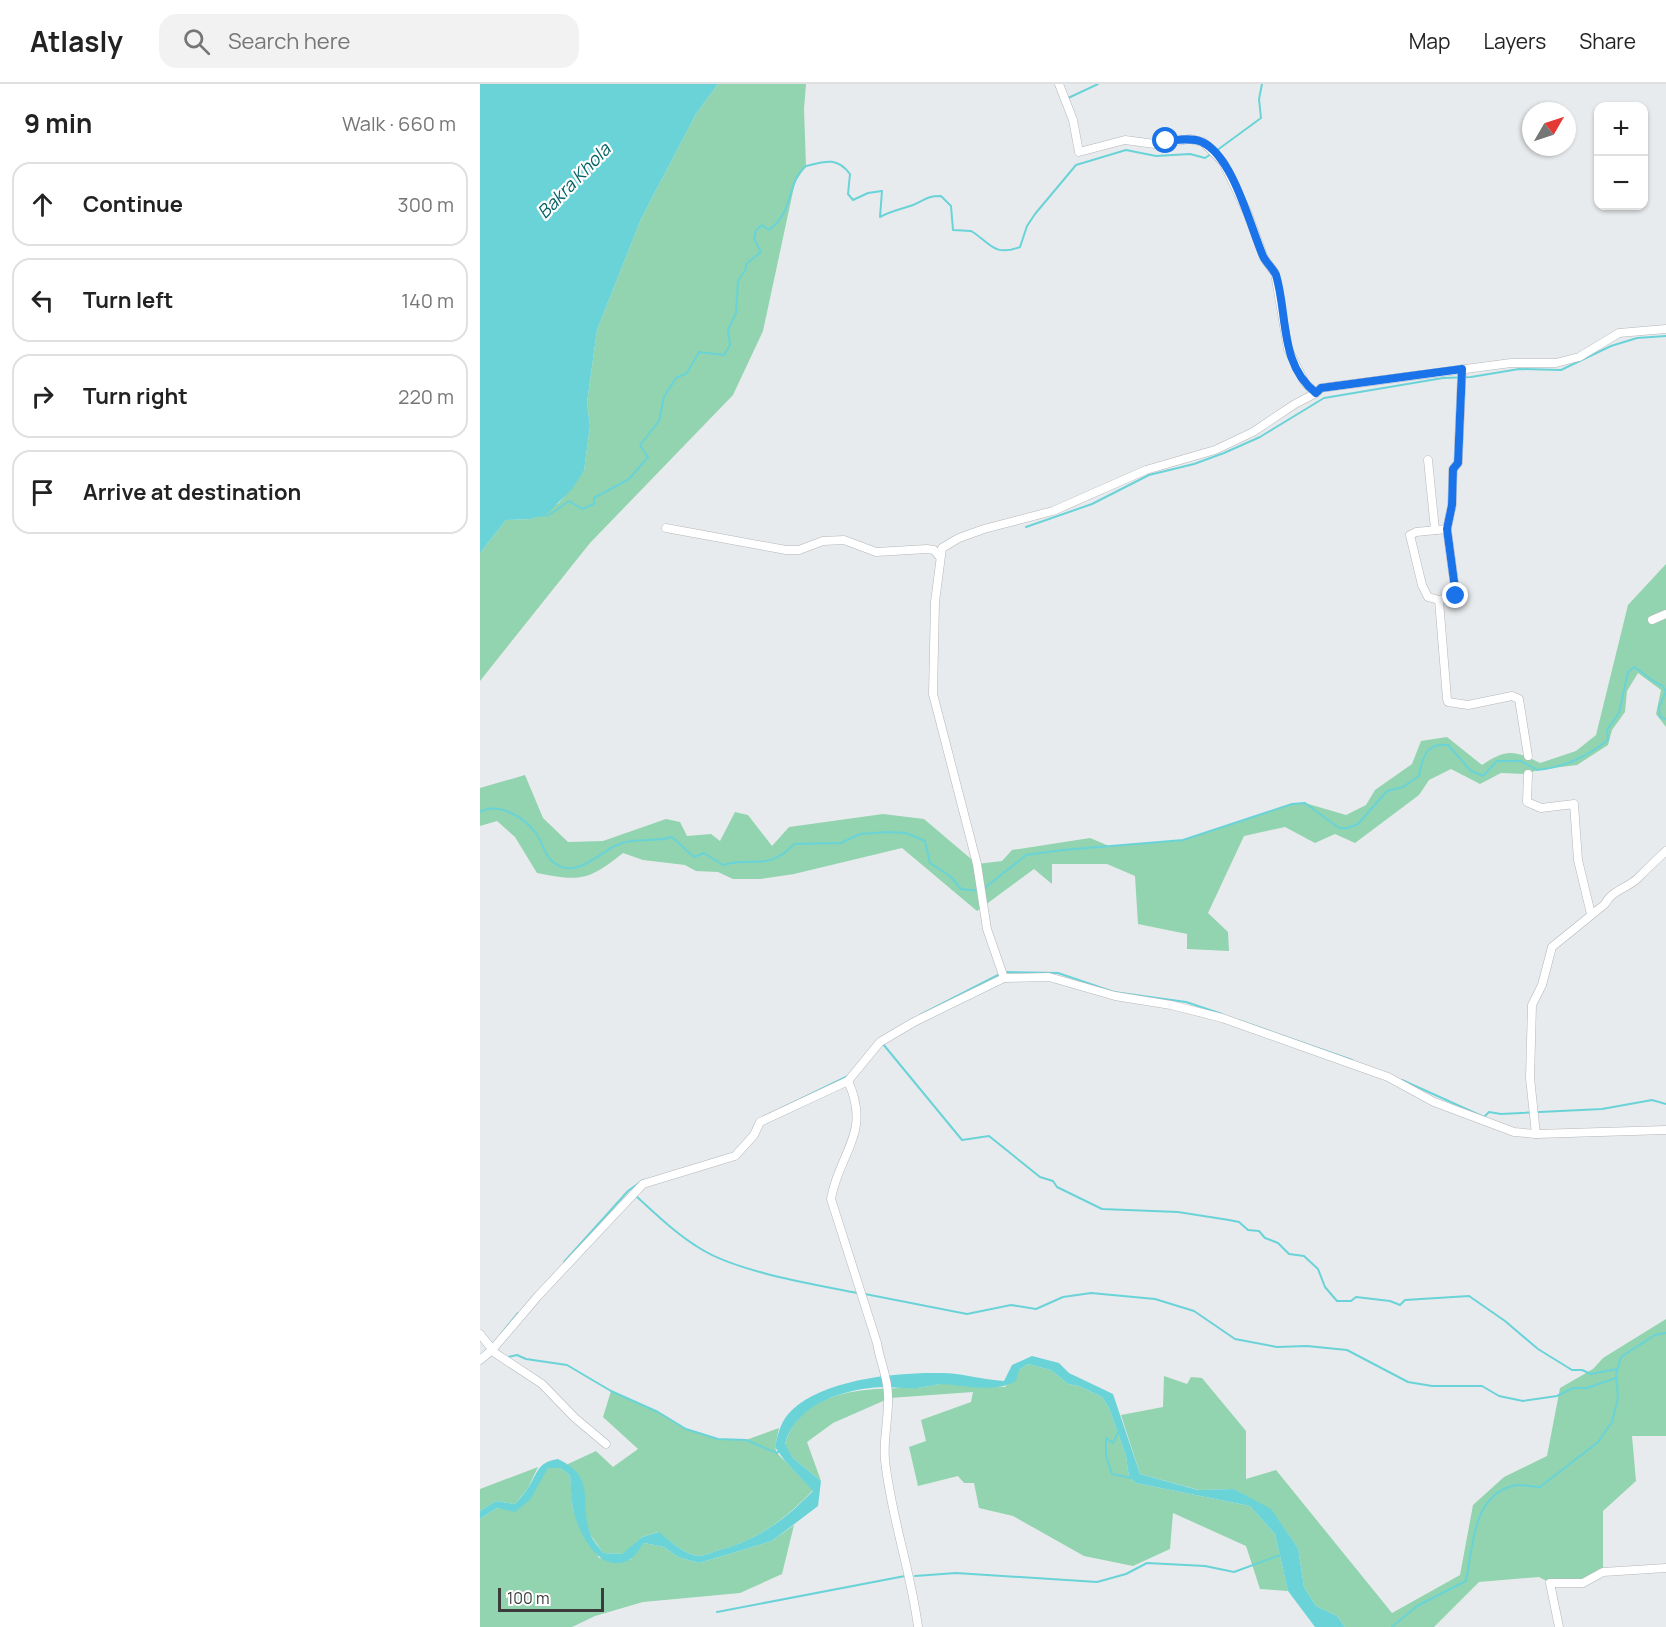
<!DOCTYPE html>
<html lang="en">
<head>
<meta charset="utf-8">
<style>
	body { margin:0; font-family:Manrope,sans-serif; background:#f2f2f2; color:#222 }
	.controls { position:absolute; right:18px; top:18px; display:grid; overflow:hidden; border-radius:12px; box-shadow:0 2px 4px #0004 }
	.controls button { width:54px; height:54px; display:grid; place-items:center; padding:0; border:0; border-bottom:2px solid #e0e0e0; background:#fff; color:#222; font:30px sans-serif }
	.compass { position:absolute; left:1042px; top:18px; width:54px; height:54px; border-radius:50%; background:#fff; box-shadow:0 2px 4px #0004; rotate:51deg }
	.scale { position:absolute; left:18px; bottom:15px; width:106px; box-sizing:border-box; padding-left:6px; border:3px solid #3b3b3c; border-top:0; font-size:16px; line-height:21px; white-space:nowrap; color:#3b3b3c; -webkit-text-stroke:4px #fff; paint-order:stroke }
	.stop { position:absolute; width:18px; height:18px; margin:-14px; border:4px solid #1a73e8; border-radius:50%; background:#fff }
	.stop.end { background:#1a73e8; border-color:#fff; box-shadow:0 2px 6px #0008 }
	.list { margin:0; padding:0; list-style:none }
	h2 { display:flex; justify-content:space-between; align-items:center; height:78px; margin:0; padding:0 24px; font-size:26px }
	h2 small { font-size:20px; font-weight:400; color:#767676 }
	.list li { display:grid; grid-template-columns:39px 1fr auto; gap:18px; align-items:center; box-sizing:border-box; height:84px; margin:0 12px 12px; padding:0 12px; border:2px solid #e0e0e0; border-radius:18px }
	.list b { display:block; font-size:22px; white-space:nowrap }
	.list em { font-size:20px; font-style:normal; color:#767676 }
	.icon { flex:none; width:33px; height:33px; fill:none; stroke:currentColor; stroke-width:2; stroke-linecap:round; stroke-linejoin:round }
	.map { position:relative; flex:none; width:1186px; height:1543px; overflow:hidden }
	header { display:flex; align-items:center; gap:36px; box-sizing:border-box; height:84px; padding:0 30px; background:#fff; border-bottom:2px solid #e0e0e0 }
	header strong { font-size:28px }
	nav { display:flex; gap:33px; margin-inline-start:auto; font-size:21px }
	.search { width:420px; height:54px; background:#f2f2f2; display:flex; align-items:center; gap:15px; box-sizing:border-box; padding:0 21px; border-radius:18px; color:#767676; font-size:22px }
	main { display:flex }
	aside { flex:1; background:#fff }
	.map>svg:first-child { display:block }
</style>
</head>
<body>
<header>
<strong>Atlasly</strong>
<div class="search"><svg class="icon" aria-label="search" viewBox="0 0 24 24"><circle cx="10" cy="10" r="6"/><path d="M15 15l6 6"/></svg>Search here</div>
<nav><a>Map</a><a>Layers</a><a>Share</a></nav>
</header>
<main>
<aside>
<h2>9 min<small>Walk · 660 m</small></h2>
<ul class="list">
<li><svg class="icon" aria-label="ahead" viewBox="0 0 24 24"><path d="M12 20V5M6 11l6-6 6 6"/></svg><div><b>Continue</b></div><em>300 m</em></li>
<li><svg class="icon" aria-label="left" viewBox="0 0 24 24"><path d="M17 20v-9H6M10 6l-5 5 5 5"/></svg><div><b>Turn left</b></div><em>140 m</em></li>
<li><svg class="icon" aria-label="right" viewBox="0 0 24 24"><path d="M7 20v-9h11M14 6l5 5-5 5"/></svg><div><b>Turn right</b></div><em>220 m</em></li>
<li><svg class="icon" aria-label="arrive" viewBox="0 0 24 24"><path d="M6 21V4h12l-3 4 3 4H6"/></svg><div><b>Arrive at destination</b></div></li>
</ul>
</aside>
<div class="map">
<svg width="1186" height="1543" viewBox="0 0 1186 1543">
	<rect width="100%" height="100%" fill="#e8ebed"/>
	<!-- green -->
	<g fill="#91d4af">
		<path d="M 238,0 L 326,0 L 324,25 L 326,82 L 315,98 L 283,247 L 253,311 L 110,459 L 0,597 L 0,469 L 26,436 L 51,435 L 79,419 L 104,387 L 110,342 L 107,319 L 117,246 L 161,135 L 216,30 Z"/>
		<path d="M 1186,480 L 1186,643 L 1176,630 L 1181,606 L 1158,589 L 1147,607 L 1145,628 L 1132,646 L 1128,661 L 1097,681 L 1057,686 L 1048,690 L 1021,689 L 1000,700 L 971,685 L 949,696 L 939,711 L 875,759 L 855,750 L 835,759 L 805,743 L 764,752 L 728,829 L 748,848 L 749,867 L 707,865 L 707,850 L 658,840 L 655,792 L 627,780 L 572,780 L 572,800 L 554,785 L 497,827 L 422,764 L 314,790 L 280,795 L 253,795 L 238,788 L 216,787 L 205,781 L 163,776 L 143,769 C 109,796 101,798 57,789 L 35,753 L 17,737 L 0,742 L 0,704 L 45,691 L 63,734 L 88,758 L 123,757 L 186,735 L 200,738 L 207,752 L 231,750 L 240,757 L 255,728 L 268,731 L 292,762 L 309,743 L 403,730 L 444,735 L 497,780 L 522,777 L 532,766 L 610,754 L 629,762 L 703,756 L 812,720 L 825,719 L 866,731 L 886,721 L 895,706 L 932,680 L 941,657 L 967,653 L 1002,681 C 1026,665 1034,666 1060,679 L 1096,667 L 1116,651 L 1148,521 Z"/>
		<path d="M 1186,1235 L 1186,1352 L 1152,1352 L 1156,1397 L 1123,1427 L 1123,1488 L 1103,1499 L 1070,1499 L 1059,1493 L 999,1498 L 954,1543 L 865,1543 L 857,1532 L 836,1522 L 824,1503 L 818,1464 L 791,1426 L 754,1405 L 719,1406 L 660,1390 L 641,1331 L 683,1323 L 684,1292 L 707,1300 L 711,1293 L 722,1294 L 766,1347 L 766,1395 L 796,1386 L 912,1529 L 980,1491 L 993,1421 L 1024,1393 L 1067,1372 L 1080,1304 L 1113,1285 L 1123,1274 Z"/>
		<path d="M 548,1280 L 571,1286 L 588,1300 L 599,1302 L 622,1313 L 629,1324 L 646,1372 L 649,1393 L 656,1399 L 770,1422 L 795,1450 L 808,1507 L 780,1505 L 766,1462 L 693,1429 L 690,1465 L 653,1482 L 604,1472 L 533,1432 L 499,1424 L 494,1399 L 484,1399 L 478,1392 L 438,1402 L 429,1363 L 446,1357 L 441,1336 L 491,1318 L 493,1308 L 410,1314 L 353,1339 L 327,1358 L 341,1397 L 313,1374 L 305,1361 C 320,1305 387,1304 433,1304 C 442,1304 451,1301 461,1300 C 482,1299 504,1303 525,1303 L 539,1286 Z"/>
		<path d="M 131,1307 L 178,1328 L 206,1345 L 238,1355 L 266,1356 L 299,1344 L 295,1363 L 297,1369 L 333,1406 C 306,1435 275,1458 236,1467 C 231,1469 223,1472 218,1472 C 204,1470 189,1456 178,1448 L 162,1453 L 143,1470 L 123,1469 L 110,1450 L 88,1380 L 116,1367 L 133,1383 L 158,1365 L 123,1333 Z"/>
		<path d="M 58,1383 L 48,1404 L 35,1420 L 16,1417 L 0,1427 L 0,1405 Z"/>
		<path d="M 68,1384 L 80,1384 L 90,1391 L 93,1426 L 119,1474 L 150,1476 L 164,1459 L 184,1463 L 198,1473 L 219,1479 L 292,1457 L 314,1441 L 302,1490 L 260,1509 L 163,1518 L 115,1532 L 92,1543 L 0,1543 L 0,1435 L 17,1424 L 35,1427 Z"/>
	</g>
	<!-- water -->
	<g fill="#6ad3d8">
		<path d="M 0,0 L 238,0 L 216,30 L 161,135 L 117,246 L 107,319 L 110,342 L 104,387 L 92,405 L 68,429 L 51,435 L 26,436 L 0,469 Z"/>
		<path d="M 552,1272 L 579,1279 L 589,1289 L 633,1310 L 660,1390 L 718,1406 L 754,1405 L 791,1425 L 818,1464 L 824,1503 L 836,1522 L 857,1532 L 865,1543 L 835,1543 L 808,1507 L 795,1450 L 770,1422 L 656,1399 L 649,1393 L 646,1372 L 629,1324 L 622,1313 L 599,1302 L 588,1300 L 571,1286 L 548,1280 L 539,1286 L 536,1297 C 515,1309 487,1302 464,1300 C 455,1300 446,1303 437,1304 C 426,1305 415,1303 405,1303 C 366,1304 316,1319 305,1360 L 313,1374 L 341,1397 L 338,1422 L 292,1457 L 219,1479 L 198,1473 L 184,1463 L 164,1459 C 160,1464 155,1473 149,1476 C 120,1491 100,1451 94,1429 C 91,1417 91,1403 90,1391 L 80,1384 L 68,1384 L 50,1416 L 35,1428 L 17,1424 L 0,1435 L 0,1427 L 16,1417 L 35,1420 C 39,1415 44,1410 48,1404 C 58,1389 57,1378 78,1375 C 117,1393 99,1417 110,1449 C 112,1456 119,1463 123,1469 L 142,1470 L 162,1453 L 179,1448 C 189,1456 204,1470 218,1472 C 223,1472 231,1469 236,1467 C 275,1458 306,1435 333,1407 L 305,1377 L 295,1363 C 298,1349 301,1336 312,1326 C 345,1295 417,1288 461,1289 C 482,1289 503,1296 524,1297 L 532,1281 Z"/>
	</g>
	<g fill="none" stroke-linecap="round" stroke-linejoin="round">
		<!-- stream -->
		<g stroke="#6ad3d8" stroke-width="2">
			<path d="M 586,15 L 618,0"/>
			<path d="M 736,67 L 781,34 L 779,15 L 782,0"/>
			<path d="M 57,432 L 69,431 L 89,417 L 102,425 L 114,420 L 114,414 L 149,395 L 168,373 L 160,361 L 179,337 L 184,313 L 196,294 L 207,289 L 219,268 L 244,271 L 250,261 L 248,246 L 256,229 L 258,197 L 266,185 L 266,180 L 281,168 L 274,155 L 276,146 L 282,141 L 289,146 C 315,127 306,99 326,82 C 346,77 357,73 370,90 L 368,110 L 373,116 L 388,109 L 402,107 L 400,133 C 411,127 422,125 433,121 C 446,116 445,112 461,112 L 471,122 L 473,146 L 491,147 C 511,159 513,173 540,163 L 547,142 L 555,130 L 596,81 L 646,66 L 676,72 L 710,70 L 725,74 L 731,70"/>
			<path d="M 546,443 L 612,420 L 669,391 L 714,380 L 744,369 L 780,353 L 844,314 L 963,294 L 991,293 L 1039,285 L 1081,286 L 1131,262 L 1157,254 L 1186,252"/>
			<path d="M 0,728 C 19,717 44,734 56,749 C 62,757 64,771 72,777 C 96,799 121,765 142,759 C 159,754 176,758 192,753 L 214,773 L 224,769 L 243,781 C 274,772 288,788 314,760 L 361,759 L 380,750 L 407,748 L 426,749 L 445,757 L 450,779 L 470,792 L 481,805 L 501,807 L 546,771 L 583,766 L 703,756 L 812,720 L 825,719 L 859,744 L 868,744 L 878,740 L 907,707 L 923,703 L 939,692 C 942,673 947,658 968,661 L 991,687 L 1003,692 L 1017,677 L 1041,677 L 1057,686 C 1085,683 1106,673 1128,656 L 1127,646 L 1139,629 L 1148,588 L 1154,583 C 1166,590 1170,597 1183,602 L 1186,608 L 1179,623 L 1180,633 L 1186,635"/>
			<path d="M 525,888 L 578,889 L 634,908 L 706,918 L 742,930"/>
			<path d="M 440,931 L 520,890"/>
			<path d="M 758,936 L 872,976"/>
			<path d="M 403,960 L 482,1056 L 509,1052 L 560,1093 L 573,1097 L 577,1103 L 622,1125 L 698,1128 L 749,1136 L 759,1138 L 768,1146 L 779,1147 L 785,1154 L 798,1159 L 809,1170 L 824,1172 L 838,1185 L 845,1203 L 857,1217 L 871,1217 L 876,1213 L 910,1217 L 920,1221 L 925,1216 L 989,1212 L 1025,1237 L 1058,1265 L 1092,1286 L 1102,1286 L 1111,1290 L 1137,1285"/>
			<path d="M 922,996 L 1004,1033 L 1009,1028 L 1021,1030 L 1122,1025 L 1172,1016 L 1186,1020"/>
			<path d="M 300,1025 L 368,992"/>
			<path d="M 273,1045 L 279,1035"/>
			<path d="M 156,1112 C 177,1131 197,1151 221,1165 C 258,1188 333,1200 377,1209"/>
			<path d="M 84,1178 L 148,1107 L 163,1096"/>
			<path d="M 385,1210 L 487,1230 L 531,1221 L 556,1225 L 583,1213 L 611,1209 L 675,1215 L 714,1227 L 755,1255 L 797,1263 L 827,1262 L 867,1266 L 928,1298 L 952,1302 L 1002,1302 L 1019,1312 L 1043,1317 L 1077,1312 L 1093,1304 L 1107,1304 L 1136,1294"/>
			<path d="M 21,1250 L 38,1229"/>
			<path d="M 28,1273 L 37,1271 L 46,1275 L 87,1281 L 131,1307 L 178,1328 L 206,1345 L 238,1355 L 266,1356 L 297,1369 L 299,1367"/>
			<path d="M 639,1347 L 633,1359 L 626,1354 L 626,1372 L 632,1390 L 651,1394"/>
			<path d="M 435,1492 L 476,1489 L 617,1498 L 646,1490 L 667,1479 L 725,1482 L 754,1488 L 803,1470"/>
			<path d="M 237,1528 L 425,1492"/>
			<path d="M 912,1543 L 937,1522 L 986,1497 C 993,1464 992,1413 1032,1402 C 1040,1399 1052,1403 1060,1403 L 1118,1358 L 1132,1338 L 1138,1314 L 1136,1290 L 1141,1273 L 1175,1251 L 1186,1249"/>
		</g>
		<!-- minor casing -->
		<g stroke="#b4b6b9" stroke-width="9">
			<g id="minor">
				<path d="M 579,0 L 593,36 L 599,68 L 645,56 L 675,60 L 710,55 L 723,58 L 743,78 L 768,130 L 784,174 L 795,189 L 808,265 L 825,299 L 836,309 L 841,304 L 1031,279 L 1076,279 L 1099,273 L 1139,249 L 1186,245"/>
				<path d="M 982,285 L 978,379 L 973,385 L 972,421 L 967,445 L 976,512 L 959,516 L 967,615 L 968,618 L 988,621 L 1032,612 L 1039,615 L 1048,672"/>
				<path d="M 948,376 L 955,446"/>
				<path d="M 186,444 L 306,466 L 319,466 L 343,457 L 364,456 L 396,468 L 447,465 L 454,466 L 459,472"/>
				<path d="M 959,516 L 948,513 L 942,501 L 930,451 L 936,448 L 967,445"/>
				<path d="M 1172,536 L 1186,530"/>
				<path d="M 1048,690 L 1047,718 L 1061,724 L 1094,720 L 1098,776 L 1111,830"/>
				<path d="M 524,894 L 507,845 L 497,780 L 453,610 L 455,518 L 462,464 L 479,454 L 504,445 L 573,427 L 666,386 L 735,366 L 773,348 L 815,320 L 836,309"/>
				<path d="M 368,997 C 392,1050 359,1068 351,1115 L 397,1259 C 400,1278 408,1293 408,1312 C 409,1333 403,1355 405,1376 C 411,1433 431,1487 438,1543"/>
				<path d="M 1056,1050 L 1050,994 L 1052,921 L 1062,901 L 1072,863 L 1125,820 C 1132,806 1148,804 1158,794 C 1167,785 1176,776 1186,767"/>
				<path d="M 0,1250 L 15,1269 L 62,1300 L 95,1334 L 126,1360"/>
				<path d="M 0,1276 L 12,1266 L 58,1212 L 163,1100 L 255,1072 L 274,1051 L 280,1038 L 368,997 L 400,958 L 434,938 L 524,894 L 569,893 L 635,912 L 691,921 L 742,934 L 908,993 L 954,1018 L 1034,1048 L 1056,1050 L 1186,1046"/>
				<path d="M 1079,1543 L 1070,1499 L 1103,1499 L 1123,1488 L 1186,1484"/>
			</g>
		</g>
		<!-- minor -->
		<use href="#minor" stroke="#fff" stroke-width="8"/>
	</g>
	<g fill="none" stroke-linecap="round" stroke-linejoin="round">
		<!-- route -->
		<path stroke="#1a73e8" stroke-width="8" d="M 686,57 C 697,56 712,53 722,58 C 753,72 770,142 783,172 C 786,179 793,184 796,191 C 808,231 799,280 836,309 L 841,304 L 982,285 L 978,379 L 973,385 L 972,421 L 967,445 L 976,512"/>
	</g>
	<g text-anchor="middle" stroke-width="4.5" stroke-linejoin="round" paint-order="stroke">
		<!-- water labels -->
		<g font-size="18" font-style="italic" fill="#026367" stroke="#fff">
			<text transform="translate(94 97) rotate(-46)" y="6">Bakra Khola</text>
		</g>
	</g>
</svg>
<div class="controls">
<button>+</button>
<button>−</button>
</div>
<svg class="compass" viewBox="-18 -18 36 36"><path d="M0-13l5 13h-10z" fill="#e53935"/><path d="M0 13l5-13h-10z" fill="#767676"/></svg>
<div class="scale">100 m</div>
<div class="stop" style="left:686px;top:57px"></div>
<div class="stop end" style="left:976px;top:512px"></div>
</div>
</main>
</body>
</html>
